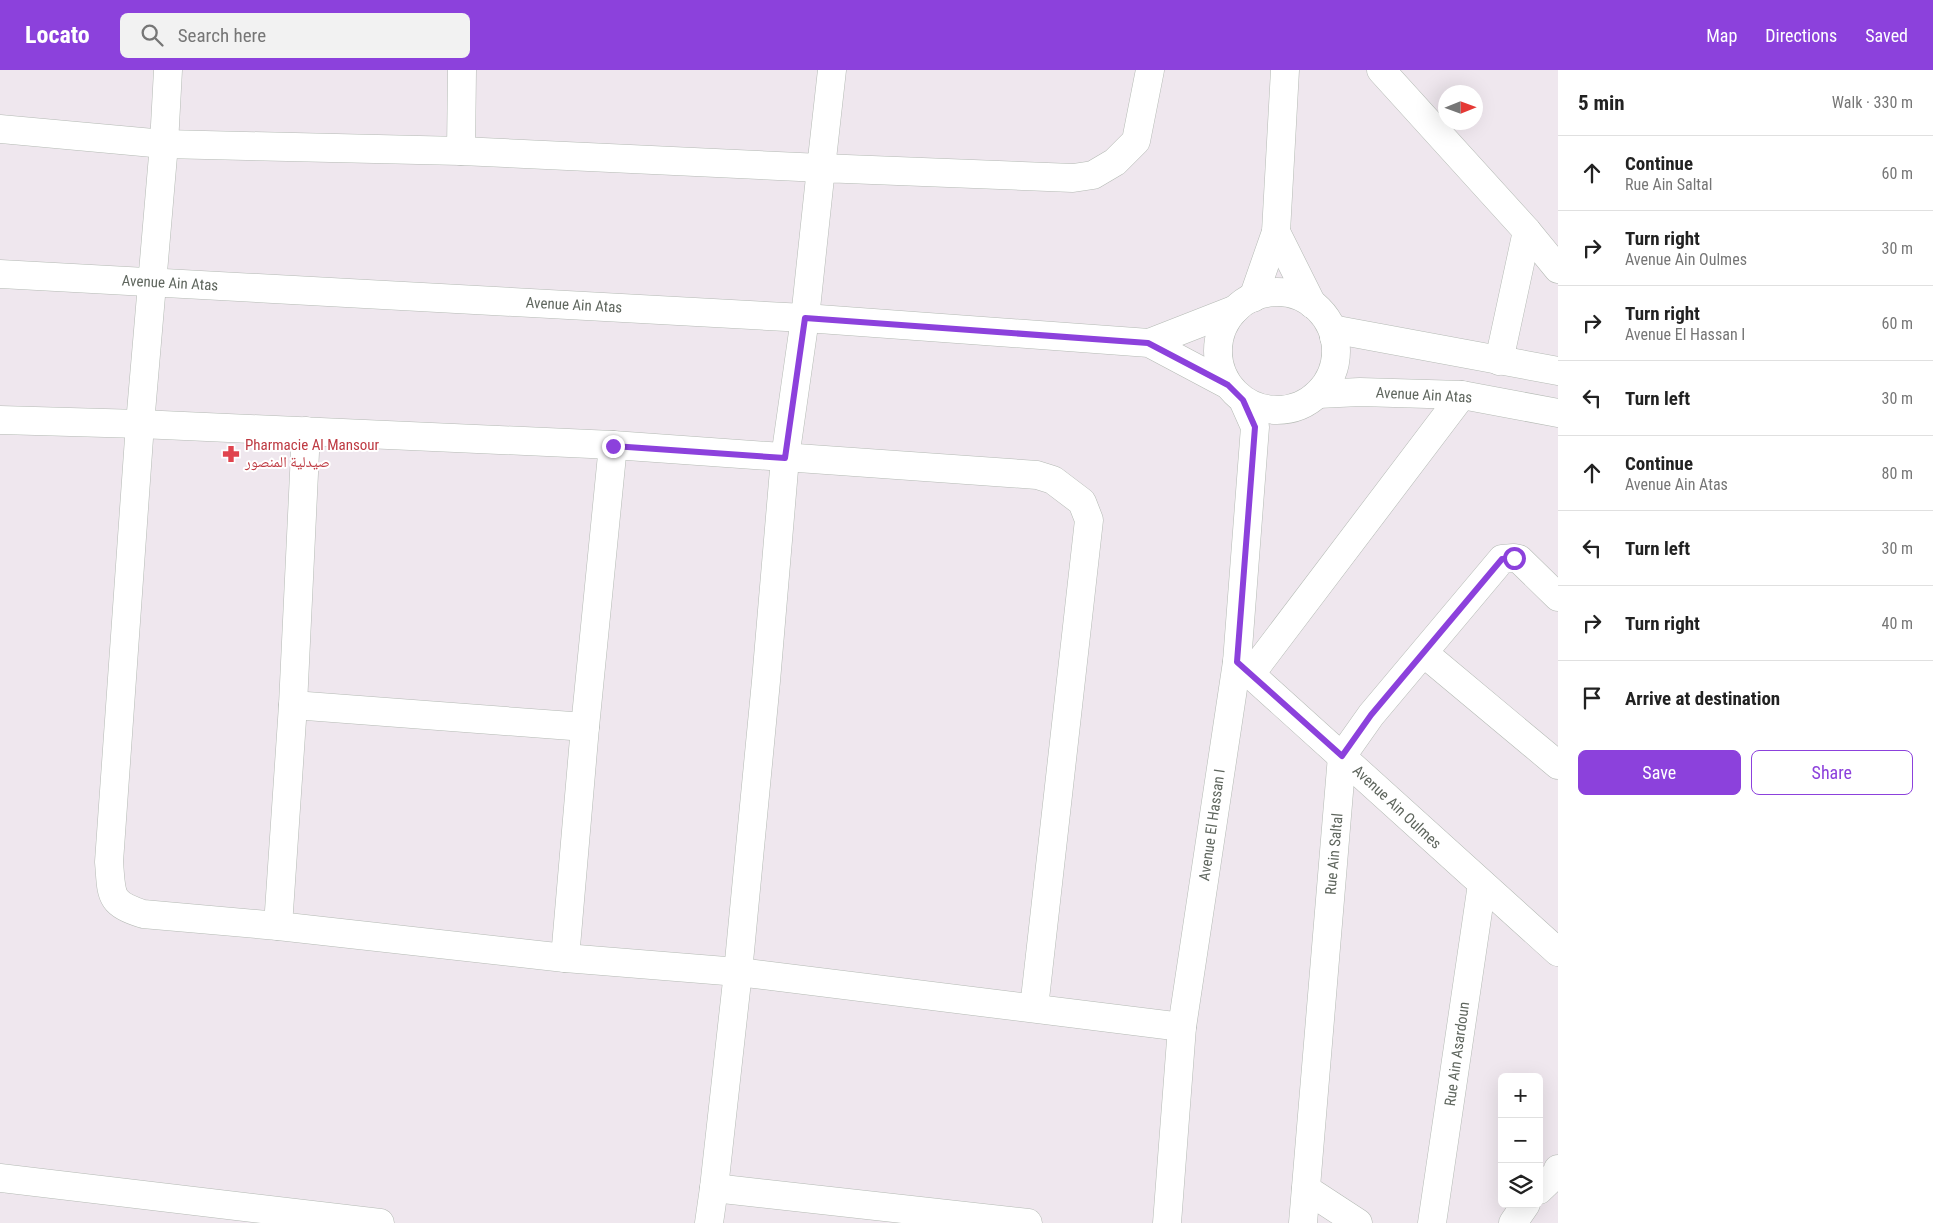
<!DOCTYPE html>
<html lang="en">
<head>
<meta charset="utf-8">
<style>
	body { margin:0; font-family:"Roboto Condensed","Noto Naskh Arabic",sans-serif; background:#f2f2f2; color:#222 }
	.controls { position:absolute; right:15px; bottom:15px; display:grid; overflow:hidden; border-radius:8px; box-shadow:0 5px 20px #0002 }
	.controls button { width:45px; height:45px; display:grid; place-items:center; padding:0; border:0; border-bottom:1px solid #e0e0e0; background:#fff; color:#222; font:25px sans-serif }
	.compass { position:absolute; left:1438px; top:15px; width:45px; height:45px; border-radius:50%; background:#fff; box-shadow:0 5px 20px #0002; rotate:89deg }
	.stop { position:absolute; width:15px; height:15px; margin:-11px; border:4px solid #8c41dc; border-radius:50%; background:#fff }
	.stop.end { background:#8c41dc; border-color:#fff; box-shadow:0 1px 5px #0008 }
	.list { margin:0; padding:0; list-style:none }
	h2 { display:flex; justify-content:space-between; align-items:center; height:65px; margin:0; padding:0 20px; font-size:21px }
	h2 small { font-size:16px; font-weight:400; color:#767676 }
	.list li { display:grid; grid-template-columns:32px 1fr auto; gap:15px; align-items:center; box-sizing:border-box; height:75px; padding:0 20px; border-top:1px solid #e0e0e0 }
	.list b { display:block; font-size:19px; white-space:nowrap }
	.list p { margin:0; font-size:16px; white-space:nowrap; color:#767676 }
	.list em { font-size:16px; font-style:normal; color:#767676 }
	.actions { display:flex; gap:10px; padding:15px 20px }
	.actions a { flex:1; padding:11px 0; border:1px solid #8c41dc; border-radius:8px; text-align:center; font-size:18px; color:#8c41dc }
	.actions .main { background:#8c41dc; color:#fff }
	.icon { flex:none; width:28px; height:28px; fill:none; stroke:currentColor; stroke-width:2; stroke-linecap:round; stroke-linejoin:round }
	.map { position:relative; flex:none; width:1558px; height:1153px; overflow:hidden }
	header { display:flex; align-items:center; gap:30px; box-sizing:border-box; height:70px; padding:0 25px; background:#8c41dc; color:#fff }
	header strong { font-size:24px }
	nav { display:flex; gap:28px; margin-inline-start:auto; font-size:18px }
	.search { width:350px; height:45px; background:#f2f2f2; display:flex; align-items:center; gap:12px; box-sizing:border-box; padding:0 18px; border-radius:8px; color:#767676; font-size:19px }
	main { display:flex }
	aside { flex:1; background:#fff }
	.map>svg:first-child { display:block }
</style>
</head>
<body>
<header>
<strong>Locato</strong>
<div class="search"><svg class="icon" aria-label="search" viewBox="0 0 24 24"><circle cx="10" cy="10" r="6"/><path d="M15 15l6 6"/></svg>Search here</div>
<nav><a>Map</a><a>Directions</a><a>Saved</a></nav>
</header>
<main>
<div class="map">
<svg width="1558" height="1153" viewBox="0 0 1558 1153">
	<rect width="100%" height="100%" fill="#efe7ee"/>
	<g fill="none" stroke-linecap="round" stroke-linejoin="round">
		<!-- minor casing -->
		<g stroke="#b4bab4" stroke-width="29">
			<g id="minor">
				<path d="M 168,0 L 164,74 L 140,354 L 109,792 C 112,825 108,833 143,844 L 278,856 L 565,888 L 738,902 L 1182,957"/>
				<path d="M 1381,0 L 1527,161 L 1558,199"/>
				<path d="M 0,59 L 164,74 L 461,81 L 821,98 L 832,0"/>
				<path d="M 461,81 L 462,0"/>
				<path d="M 1276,162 L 1312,234"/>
				<path d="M 0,204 L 805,248 L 1149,273 L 1228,315"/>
				<circle cx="1277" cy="281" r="59"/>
				<path d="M 1253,228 L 1276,162 L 1285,0"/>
				<path d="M 1334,267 L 1337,260 L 1558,301"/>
				<path d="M 1149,273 L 1236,239"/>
				<path d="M 1499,291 L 1527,161"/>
				<path d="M 1318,324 L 1360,322 L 1462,325 L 1558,343"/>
				<path d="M 0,350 L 140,354 L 613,375 L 1037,405 L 1053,410 L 1082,432 L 1089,450 L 1034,938"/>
				<path d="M 1425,584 L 1558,695"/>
				<path d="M 1237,592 L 1558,882"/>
				<path d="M 1250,605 L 1462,325"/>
				<path d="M 293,635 L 585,657"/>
				<path d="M 278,856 L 293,635 L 306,361"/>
				<path d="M 565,888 L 585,657 L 613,375"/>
				<path d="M 0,1108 L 380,1153"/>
				<path d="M 714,1118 L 1028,1153"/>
				<path d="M 1306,1119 L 1358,1153"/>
				<path d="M 1539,1120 L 1558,1102 L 1558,1099"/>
				<path d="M 709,1153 L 714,1118 L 738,902 L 766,611 L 785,388 L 805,248 L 821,98 L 1073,108 L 1093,105 L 1115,92 L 1136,71 L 1150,0"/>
				<path d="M 1167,1153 L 1182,957 L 1237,592 L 1255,357 L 1243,330"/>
				<path d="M 1303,1153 L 1342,686 L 1371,645 L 1502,489 L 1514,488 L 1519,489 L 1558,527"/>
				<path d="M 1432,1153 L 1482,814"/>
				<path d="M 1513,1153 L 1526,1134"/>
			</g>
		</g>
		<!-- minor -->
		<use href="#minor" stroke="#fff" stroke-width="28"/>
	</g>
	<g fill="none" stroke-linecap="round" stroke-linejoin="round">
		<!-- route -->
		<path stroke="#8c41dc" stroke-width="6" d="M 613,376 L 785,388 L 805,248 L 1148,273 L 1228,315 L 1243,330 L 1255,357 L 1237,592 L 1342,686 L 1371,645 L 1502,489 L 1514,488"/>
	</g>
	<!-- icons -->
	<defs>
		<g id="pharmacy-bare" transform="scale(1.35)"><path d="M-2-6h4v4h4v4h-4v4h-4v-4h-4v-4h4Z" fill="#e0444e" stroke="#fff" stroke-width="2.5" paint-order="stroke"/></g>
	</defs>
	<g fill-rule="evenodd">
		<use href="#pharmacy-bare" x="231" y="384"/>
	</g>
	<g text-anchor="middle" stroke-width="4" stroke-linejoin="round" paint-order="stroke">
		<!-- street labels -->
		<g font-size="15" fill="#5f665e" stroke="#fff">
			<text transform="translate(170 213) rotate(3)" y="5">Avenue Ain Atas</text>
			<text transform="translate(574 235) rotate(3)" y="5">Avenue Ain Atas</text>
			<text transform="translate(1424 325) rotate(3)" y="5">Avenue Ain Atas</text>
			<text transform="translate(1397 737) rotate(43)" y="5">Avenue Ain Oulmes</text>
			<text transform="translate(1212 755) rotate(-82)" y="5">Avenue El Hassan I</text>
			<text transform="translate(1334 784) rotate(-85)" y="5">Rue Ain Saltal</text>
			<text transform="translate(1457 984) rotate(-82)" y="5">Rue Ain Asardoun</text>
		</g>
		<!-- health labels -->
		<g font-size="15" fill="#be3a42" stroke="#fff" text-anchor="start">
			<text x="245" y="380">Pharmacie Al Mansour<tspan x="245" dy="17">صيدلية المنصور</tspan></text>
		</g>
	</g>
</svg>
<div class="controls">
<button>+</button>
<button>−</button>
<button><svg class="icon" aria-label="layers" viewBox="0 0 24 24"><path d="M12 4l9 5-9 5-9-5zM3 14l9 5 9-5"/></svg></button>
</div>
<svg class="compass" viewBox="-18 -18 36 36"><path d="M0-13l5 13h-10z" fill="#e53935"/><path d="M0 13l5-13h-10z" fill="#767676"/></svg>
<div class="stop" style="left:1514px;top:488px"></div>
<div class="stop end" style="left:613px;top:376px"></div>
</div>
<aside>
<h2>5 min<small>Walk · 330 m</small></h2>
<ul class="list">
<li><svg class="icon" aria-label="ahead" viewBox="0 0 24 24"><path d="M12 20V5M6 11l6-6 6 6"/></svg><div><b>Continue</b><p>Rue Ain Saltal</p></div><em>60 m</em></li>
<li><svg class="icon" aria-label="right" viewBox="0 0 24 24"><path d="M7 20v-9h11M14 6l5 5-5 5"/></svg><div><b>Turn right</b><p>Avenue Ain Oulmes</p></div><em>30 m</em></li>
<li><svg class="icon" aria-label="right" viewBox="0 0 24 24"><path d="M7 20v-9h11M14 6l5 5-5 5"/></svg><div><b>Turn right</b><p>Avenue El Hassan I</p></div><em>60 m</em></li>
<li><svg class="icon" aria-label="left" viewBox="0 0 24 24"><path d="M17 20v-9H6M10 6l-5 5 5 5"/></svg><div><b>Turn left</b></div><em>30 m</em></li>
<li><svg class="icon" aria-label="ahead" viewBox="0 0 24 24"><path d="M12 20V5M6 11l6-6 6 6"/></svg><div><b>Continue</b><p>Avenue Ain Atas</p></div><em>80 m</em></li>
<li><svg class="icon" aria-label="left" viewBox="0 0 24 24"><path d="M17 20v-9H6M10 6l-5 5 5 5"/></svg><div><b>Turn left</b></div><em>30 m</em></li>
<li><svg class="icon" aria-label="right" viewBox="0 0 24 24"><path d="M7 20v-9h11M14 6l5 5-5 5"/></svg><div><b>Turn right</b></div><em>40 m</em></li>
<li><svg class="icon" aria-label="arrive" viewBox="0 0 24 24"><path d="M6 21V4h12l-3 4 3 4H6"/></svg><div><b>Arrive at destination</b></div></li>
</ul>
<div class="actions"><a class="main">Save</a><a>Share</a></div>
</aside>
</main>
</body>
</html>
